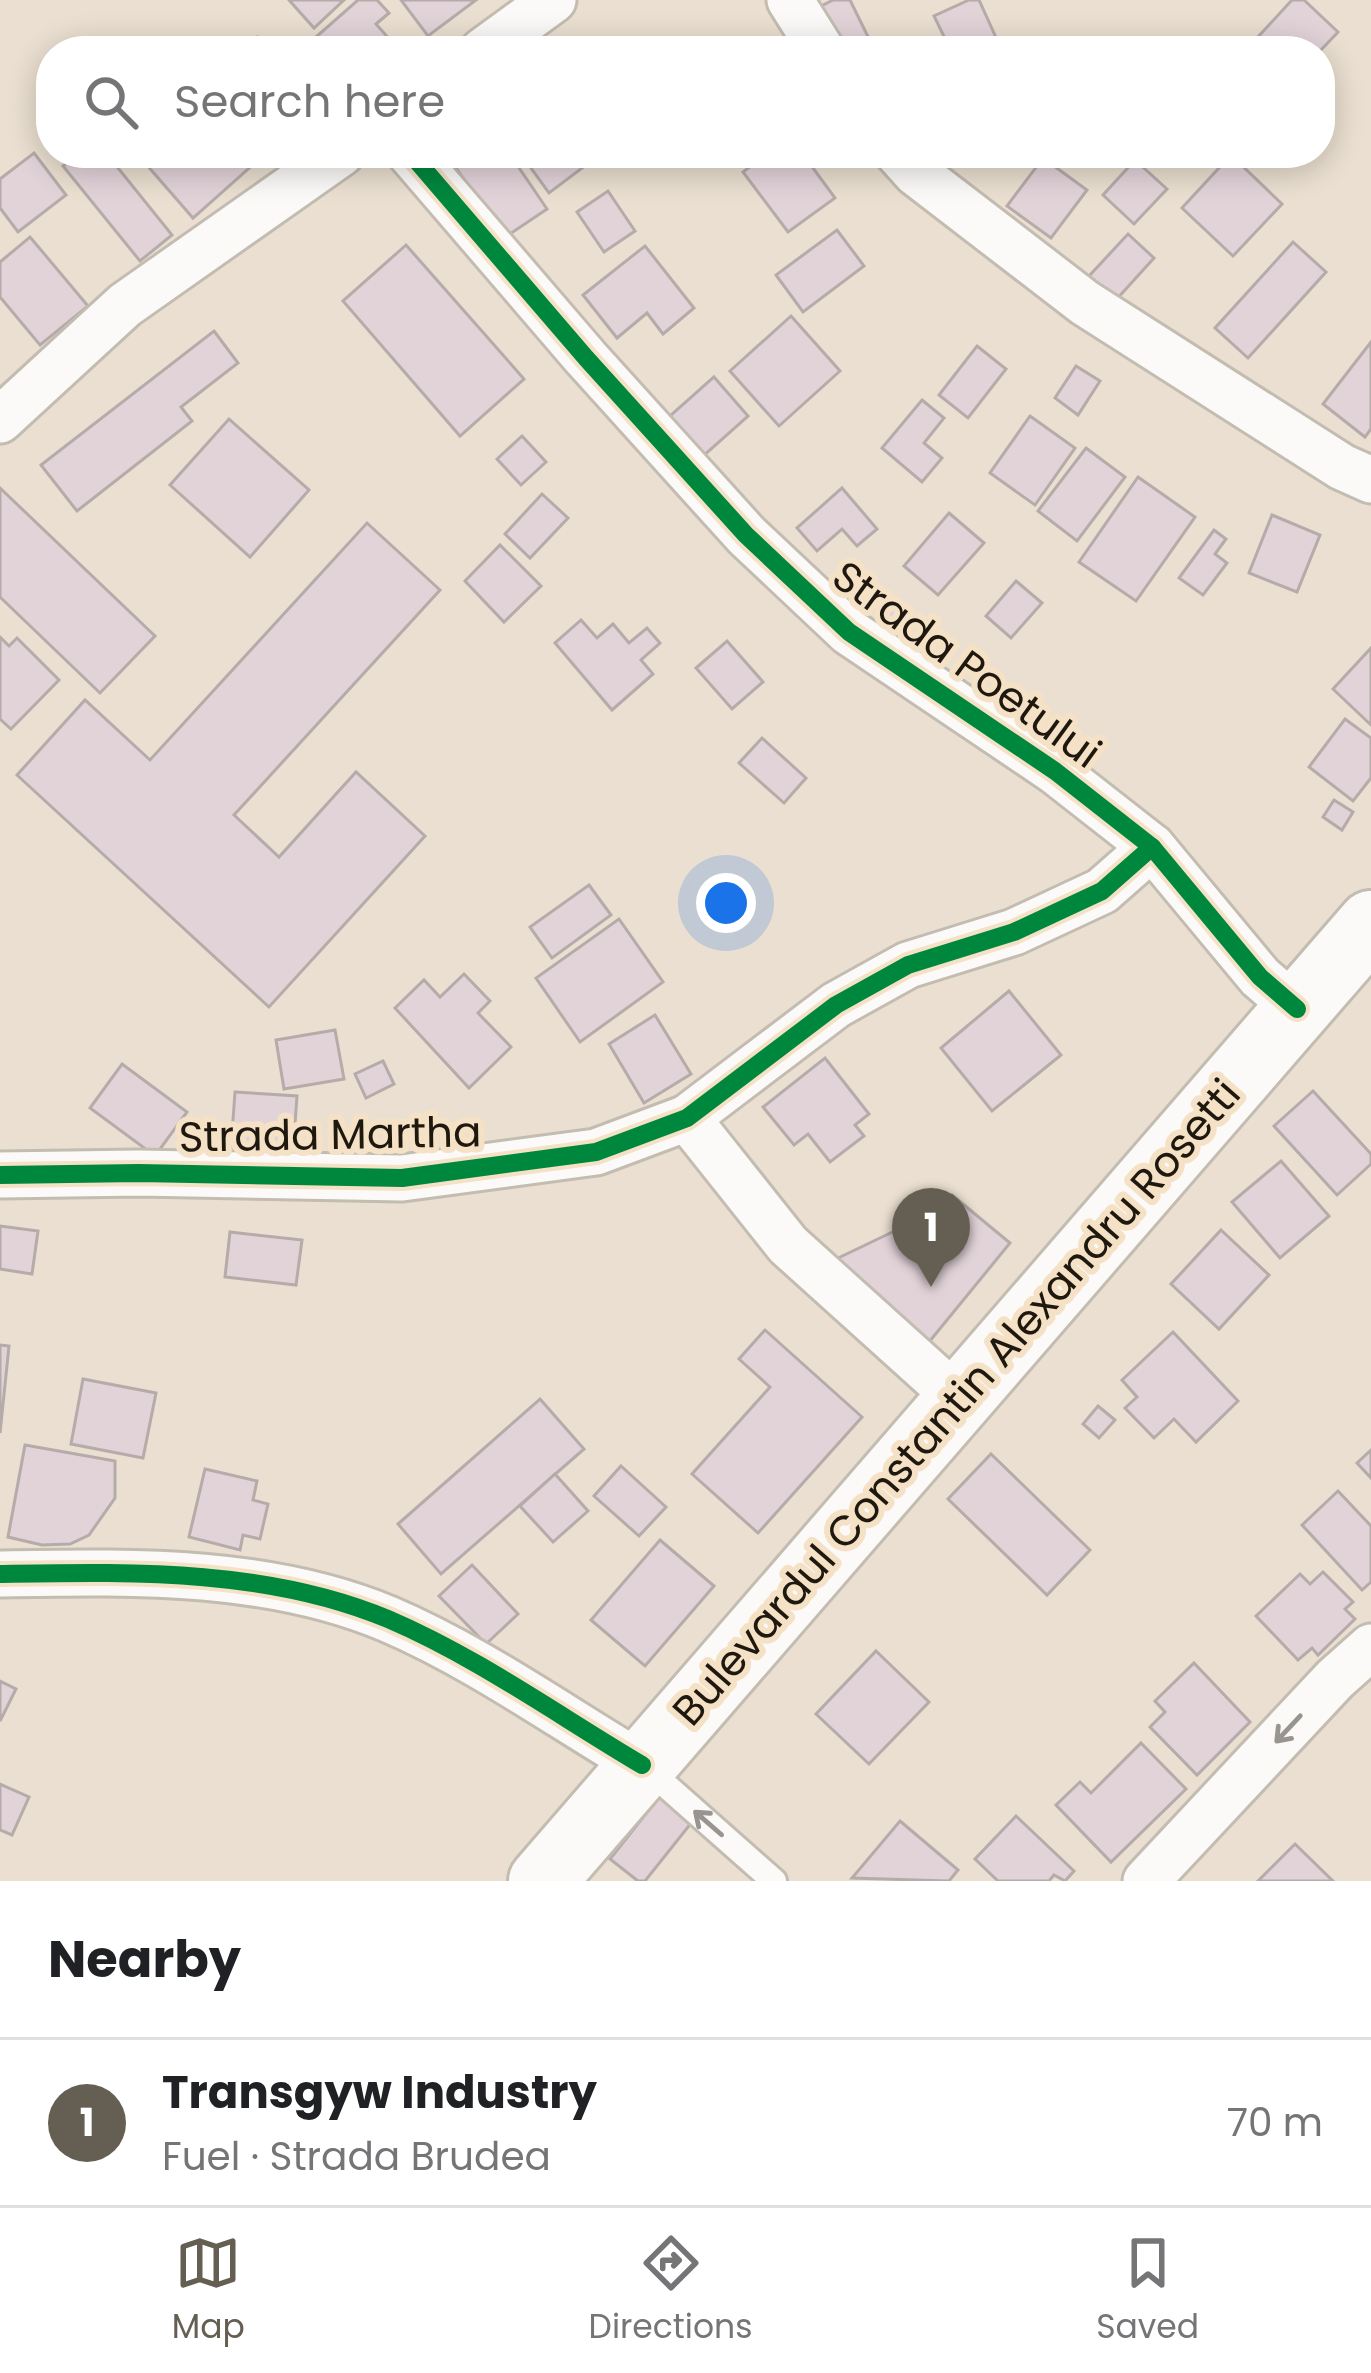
<!DOCTYPE html>
<html lang="en">
<head>
<meta charset="utf-8">
<style>
	body { margin:0; font-family:Poppins,sans-serif; background:#f2f2f2; color:#202124 }
	.you { position:absolute; left:726px; top:903px; width:42px; height:42px; margin:-30px; border:9px solid #fff; border-radius:50%; background:#1a73e8; box-shadow:0 0 0 18px #1a73e833 }
	.badge { display:grid; place-items:center; width:78px; height:78px; border-radius:50%; background:#655e52; color:#fff; font-size:39px; font-weight:700 }
	.pin { position:absolute; translate:-50% -99px; filter:drop-shadow(0 3px 6px #0008) }
	.pin::after { content:''; position:absolute; top:63px; width:42px; height:36px; background:inherit; clip-path:polygon(0 0,100% 0,50% 100%) }
	.list { margin:0; padding:0; list-style:none }
	h2 { display:flex; justify-content:space-between; align-items:center; height:156px; margin:0; padding:0 48px; font-size:51px }
	h2 small { font-size:39px; font-weight:400; color:#757577 }
	.list li { display:grid; grid-template-columns:78px 1fr auto; gap:36px; align-items:center; box-sizing:border-box; height:168px; padding:0 48px; border-top:3px solid #e0e0e0 }
	.list b { display:block; font-size:45px; white-space:nowrap }
	.list p { margin:0; font-size:39px; white-space:nowrap; color:#757577 }
	.list em { font-size:39px; font-style:normal; color:#757577 }
	.icon { flex:none; width:66px; height:66px; fill:none; stroke:currentColor; stroke-width:2; stroke-linecap:round; stroke-linejoin:round }
	.map { position:relative; flex:none; width:1371px; height:1881px; overflow:hidden }
	.search { position:absolute; background:#fff; box-shadow:0 6px 30px #0003; left:36px; right:36px; top:36px; height:132px; display:flex; align-items:center; gap:30px; box-sizing:border-box; padding:0 42px; border-radius:48px; color:#757577; font-size:45px }
	.sheet { height:324px; background:#fff }
	nav { display:flex; justify-content:space-around; align-items:center; box-sizing:border-box; height:168px; border-top:3px solid #e0e0e0; background:#fff; font-size:33px; color:#757577 }
	nav a { display:grid; justify-items:center; gap:6px }
	nav .on { color:#655e52 }
	.map>svg:first-child { display:block }
</style>
</head>
<body>
<div class="map">
<svg width="1371" height="1881" viewBox="0 0 1371 1881">
	<rect width="100%" height="100%" fill="#eadfd0"/>
	<!-- building -->
	<g fill="#e2d3d9" stroke="#b5acaa" stroke-width="3">
		<path d="M 289,0 L 344,0 L 314,28 Z"/>
		<path d="M 358,0 L 377,0 L 389,13 L 376,24 L 398,49 L 396,51 L 328,51 L 316,37 Z"/>
		<path d="M 401,0 L 476,0 L 428,36 Z"/>
		<path d="M 833,0 L 850,0 L 875,51 L 827,51 L 808,13 Z"/>
		<path d="M 969,0 L 979,0 L 998,42 L 979,51 L 951,51 L 934,16 Z"/>
		<path d="M 1292,0 L 1304,0 L 1338,32 L 1320,51 L 1270,51 L 1257,38 Z"/>
		<path d="M 257,37 L 267,51 L 240,51 L 239,49 Z"/>
		<path d="M 34,153 L 66,195 L 18,232 L 0,208 L 0,179 Z"/>
		<path d="M 80,153 L 106,153 L 172,235 L 140,261 L 63,166 Z"/>
		<path d="M 158,153 L 249,153 L 257,161 L 193,218 L 146,164 Z"/>
		<path d="M 446,153 L 509,153 L 547,209 L 504,238 Z"/>
		<path d="M 520,153 L 602,153 L 549,193 Z"/>
		<path d="M 768,153 L 802,153 L 835,198 L 788,232 L 743,172 Z"/>
		<path d="M 1231,155 L 1282,204 L 1233,256 L 1182,208 Z"/>
		<path d="M 1043,158 L 1087,190 L 1051,238 L 1007,206 Z"/>
		<path d="M 1135,160 L 1167,189 L 1134,224 L 1103,195 Z"/>
		<path d="M 608,191 L 635,231 L 604,252 L 577,212 Z"/>
		<path d="M 837,230 L 864,266 L 803,312 L 776,275 Z"/>
		<path d="M 1128,234 L 1154,258 L 1105,312 L 1078,288 Z"/>
		<path d="M 30,237 L 88,306 L 40,345 L 0,297 L 0,262 Z"/>
		<path d="M 1293,242 L 1326,272 L 1248,358 L 1215,328 Z"/>
		<path d="M 406,245 L 524,379 L 460,436 L 343,301 Z"/>
		<path d="M 645,246 L 694,308 L 663,334 L 647,313 L 617,338 L 583,295 Z"/>
		<path d="M 791,316 L 840,371 L 779,426 L 730,371 Z"/>
		<path d="M 214,331 L 238,363 L 181,407 L 192,421 L 77,511 L 41,465 Z"/>
		<path d="M 1371,342 L 1371,429 L 1365,437 L 1323,404 Z"/>
		<path d="M 977,346 L 1006,369 L 968,418 L 939,395 Z"/>
		<path d="M 1076,366 L 1100,381 L 1078,415 L 1055,398 Z"/>
		<path d="M 714,377 L 748,416 L 703,456 L 669,417 Z"/>
		<path d="M 922,400 L 944,418 L 924,443 L 942,458 L 922,482 L 882,448 Z"/>
		<path d="M 1030,416 L 1075,448 L 1035,505 L 990,473 Z"/>
		<path d="M 229,419 L 309,490 L 250,557 L 170,485 Z"/>
		<path d="M 522,436 L 546,462 L 521,485 L 497,459 Z"/>
		<path d="M 1086,448 L 1125,477 L 1077,541 L 1038,511 Z"/>
		<path d="M 1138,477 L 1195,517 L 1136,601 L 1079,562 Z"/>
		<path d="M 0,488 L 155,636 L 100,693 L 0,597 Z"/>
		<path d="M 842,488 L 877,529 L 857,546 L 842,529 L 817,551 L 797,528 Z"/>
		<path d="M 542,494 L 568,518 L 530,558 L 505,534 Z"/>
		<path d="M 949,513 L 984,543 L 938,595 L 904,566 Z"/>
		<path d="M 1272,515 L 1320,535 L 1297,592 L 1249,573 Z"/>
		<path d="M 367,523 L 440,590 L 234,815 L 279,857 L 356,772 L 425,836 L 269,1007 L 17,775 L 85,700 L 150,760 Z"/>
		<path d="M 1214,530 L 1226,539 L 1215,554 L 1227,563 L 1203,595 L 1179,578 Z"/>
		<path d="M 500,545 L 541,586 L 504,622 L 465,581 Z"/>
		<path d="M 1016,581 L 1042,603 L 1011,638 L 986,616 Z"/>
		<path d="M 886,591 L 910,616 L 894,631 L 870,605 Z"/>
		<path d="M 581,620 L 597,638 L 613,624 L 629,643 L 647,628 L 660,643 L 641,660 L 653,674 L 612,710 L 555,643 Z"/>
		<path d="M 0,637 L 9,646 L 17,638 L 59,680 L 11,729 L 0,719 Z"/>
		<path d="M 727,641 L 763,682 L 732,709 L 696,668 Z"/>
		<path d="M 1371,648 L 1371,725 L 1333,689 Z"/>
		<path d="M 1345,719 L 1371,738 L 1371,778 L 1353,801 L 1309,767 Z"/>
		<path d="M 762,738 L 806,778 L 784,803 L 739,763 Z"/>
		<path d="M 1334,800 L 1353,812 L 1342,830 L 1323,817 Z"/>
		<path d="M 589,885 L 611,915 L 552,958 L 530,927 Z"/>
		<path d="M 619,919 L 663,982 L 580,1042 L 536,978 Z"/>
		<path d="M 464,974 L 490,1001 L 478,1013 L 511,1047 L 469,1088 L 395,1008 L 424,980 L 440,997 Z"/>
		<path d="M 1009,991 L 1061,1055 L 992,1111 L 941,1048 Z"/>
		<path d="M 655,1015 L 691,1074 L 644,1103 L 609,1044 Z"/>
		<path d="M 335,1030 L 344,1079 L 284,1089 L 276,1040 Z"/>
		<path d="M 825,1058 L 869,1114 L 855,1125 L 864,1136 L 830,1162 L 808,1134 L 794,1145 L 763,1107 Z"/>
		<path d="M 383,1061 L 394,1084 L 366,1098 L 355,1074 Z"/>
		<path d="M 122,1064 L 187,1112 L 155,1156 L 90,1108 Z"/>
		<path d="M 1313,1091 L 1371,1154 L 1371,1164 L 1337,1195 L 1274,1126 Z"/>
		<path d="M 235,1092 L 297,1096 L 292,1166 L 230,1162 Z"/>
		<path d="M 1281,1161 L 1329,1216 L 1280,1258 L 1232,1202 Z"/>
		<path d="M 952,1195 L 1010,1243 L 929,1342 L 834,1260 L 930,1214 Z"/>
		<path d="M 0,1226 L 38,1231 L 32,1274 L 0,1269 Z"/>
		<path d="M 1221,1230 L 1269,1275 L 1219,1329 L 1171,1284 Z"/>
		<path d="M 230,1232 L 302,1240 L 296,1285 L 225,1277 Z"/>
		<path d="M 765,1330 L 862,1417 L 758,1533 L 692,1474 L 770,1387 L 739,1359 Z"/>
		<path d="M 1173,1332 L 1238,1401 L 1196,1442 L 1174,1419 L 1154,1438 L 1125,1408 L 1137,1397 L 1122,1380 Z"/>
		<path d="M 0,1345 L 9,1346 L 0,1433 Z"/>
		<path d="M 83,1379 L 156,1393 L 143,1458 L 71,1444 Z"/>
		<path d="M 540,1399 L 584,1449 L 441,1574 L 398,1524 Z"/>
		<path d="M 1098,1406 L 1115,1420 L 1099,1438 L 1083,1424 Z"/>
		<path d="M 25,1445 L 115,1461 L 115,1498 L 89,1535 L 70,1544 L 42,1545 L 8,1537 Z"/>
		<path d="M 1371,1450 L 1371,1478 L 1357,1463 Z"/>
		<path d="M 991,1454 L 1090,1550 L 1047,1595 L 948,1499 Z"/>
		<path d="M 621,1466 L 666,1507 L 639,1536 L 594,1496 Z"/>
		<path d="M 205,1469 L 257,1481 L 253,1500 L 268,1504 L 260,1539 L 243,1535 L 240,1550 L 189,1537 Z"/>
		<path d="M 555,1474 L 588,1511 L 553,1542 L 520,1506 Z"/>
		<path d="M 1338,1491 L 1371,1526 L 1371,1582 L 1362,1590 L 1302,1525 Z"/>
		<path d="M 660,1540 L 714,1586 L 645,1666 L 591,1620 Z"/>
		<path d="M 472,1565 L 518,1614 L 486,1644 L 439,1596 Z"/>
		<path d="M 1323,1572 L 1353,1602 L 1345,1609 L 1355,1619 L 1318,1655 L 1312,1648 L 1298,1660 L 1256,1616 L 1300,1574 L 1310,1584 Z"/>
		<path d="M 876,1651 L 929,1702 L 869,1764 L 816,1714 Z"/>
		<path d="M 1194,1663 L 1250,1722 L 1197,1775 L 1150,1727 L 1165,1712 L 1155,1701 Z"/>
		<path d="M 0,1681 L 16,1689 L 0,1721 Z"/>
		<path d="M 1141,1743 L 1186,1789 L 1111,1862 L 1056,1805 L 1080,1782 L 1091,1793 Z"/>
		<path d="M 0,1784 L 29,1797 L 12,1835 L 0,1830 Z"/>
		<path d="M 660,1796 L 692,1822 L 645,1881 L 638,1881 L 610,1859 Z"/>
		<path d="M 1016,1816 L 1074,1871 L 1065,1881 L 1054,1875 L 1049,1881 L 998,1881 L 975,1859 Z"/>
		<path d="M 900,1821 L 958,1870 L 949,1881 L 852,1878 Z"/>
		<path d="M 1295,1844 L 1333,1881 L 1258,1881 Z"/>
	</g>
	<g fill="none" stroke-linecap="round" stroke-linejoin="round">
		<!-- lane casing -->
		<g stroke="#c3bcb1" stroke-width="30">
			<path id="lane" d="M 645,1767 L 774,1881"/>
		</g>
		<!-- street casing -->
		<g stroke="#c3bcb1" stroke-width="51">
			<g id="street">
				<path d="M 790,0 L 822,51"/>
				<path d="M 483,51 L 553,0"/>
				<path d="M 410,153 L 586,358 L 746,535 L 849,632 L 1055,771 L 1152,847 L 1260,977 L 1297,1009"/>
				<path d="M 898,153 L 916,173 L 1085,303 L 1342,467 L 1371,480"/>
				<path d="M 0,420 L 125,305 L 341,153"/>
				<path d="M 687,1118 L 788,1245 L 961,1401"/>
				<path d="M 0,1175 L 139,1173 L 402,1178 L 596,1152 L 687,1118 L 836,1005 L 908,965 L 1014,932 L 1102,891 L 1152,847"/>
				<path d="M 0,1574 C 130,1572 266,1568 388,1619 C 477,1657 559,1716 642,1765"/>
				<path d="M 1146,1881 L 1335,1679 L 1371,1647"/>
			</g>
		</g>
		<!-- primary casing -->
		<g stroke="#c3bcb1" stroke-width="72">
			<path id="primary" d="M 542,1881 L 1371,924"/>
		</g>
		<!-- lane -->
		<use href="#lane" stroke="#fcfaf8" stroke-width="24"/>
		<!-- street -->
		<use href="#street" stroke="#fcfaf8" stroke-width="45"/>
		<!-- primary -->
		<use href="#primary" stroke="#fcfaf8" stroke-width="66"/>
		<!-- cycleway casing -->
		<g stroke="#f4e1c6" stroke-width="26">
			<g id="cycleway">
				<path d="M 410,153 L 586,358 L 746,535 L 849,632 L 1055,771 L 1152,847 L 1260,977 L 1297,1009"/>
				<path d="M 0,1175 L 139,1173 L 402,1178 L 596,1152 L 687,1118 L 836,1005 L 908,965 L 1014,932 L 1102,891 L 1152,847"/>
				<path d="M 0,1574 C 130,1572 266,1568 388,1619 C 477,1657 559,1716 642,1765"/>
			</g>
		</g>
		<!-- cycleway -->
		<use href="#cycleway" stroke="#00873e" stroke-width="18"/>
	</g>
	<!-- one-way arrows -->
	<defs><path id="oneway-shaft" d="M-6 0H5M1.5-3L5.5 0L1.5 3" fill="none" stroke-width="1.6" stroke-linecap="round" stroke-linejoin="round" transform="scale(3)"/></defs>
	<g stroke="#98948f">
		<use href="#oneway-shaft" transform="translate(1288 1729) rotate(133)"/>
		<use href="#oneway-shaft" transform="translate(708 1823) rotate(-139)"/>
	</g>
	<g text-anchor="middle" stroke-width="12" stroke-linejoin="round" paint-order="stroke">
		<!-- street labels -->
		<g font-size="42" fill="#1e180e" stroke="#f4e1c6">
			<text transform="translate(967 664) rotate(36)" y="15">Strada Poetului</text>
			<text transform="translate(330 1134) rotate(-1)" y="15">Strada Martha</text>
			<text transform="translate(956 1402) rotate(-49)" y="15">Bulevardul Constantin Alexandru Rosetti</text>
		</g>
	</g>
</svg>
<div class="you"></div>
<div class="pin badge" style="left:931px;top:1287px">1</div>
<div class="search"><svg class="icon" aria-label="search" viewBox="0 0 24 24"><circle cx="10" cy="10" r="6"/><path d="M15 15l6 6"/></svg>Search here</div>
</div>
<section class="sheet">
<h2>Nearby<small></small></h2>
<ul class="list">
<li><span class="badge">1</span><div><b>Transgyw Industry</b><p>Fuel · Strada Brudea</p></div><em>70 m</em></li>
</ul>
</section>
<nav>
<a class="on"><svg class="icon" aria-label="map" viewBox="0 0 24 24"><path d="M3 6l6-2 6 2 6-2v14l-6 2-6-2-6 2zM9 4v14M15 6v14"/></svg>Map</a>
<a><svg class="icon" aria-label="directions" viewBox="0 0 24 24"><path d="M12 3l9 9-9 9-9-9zM9 14v-3h6M13 9l2 2-2 2"/></svg>Directions</a>
<a><svg class="icon" aria-label="saved" viewBox="0 0 24 24"><path d="M7 4h10v16l-5-4-5 4z"/></svg>Saved</a>
</nav>
</body>
</html>
